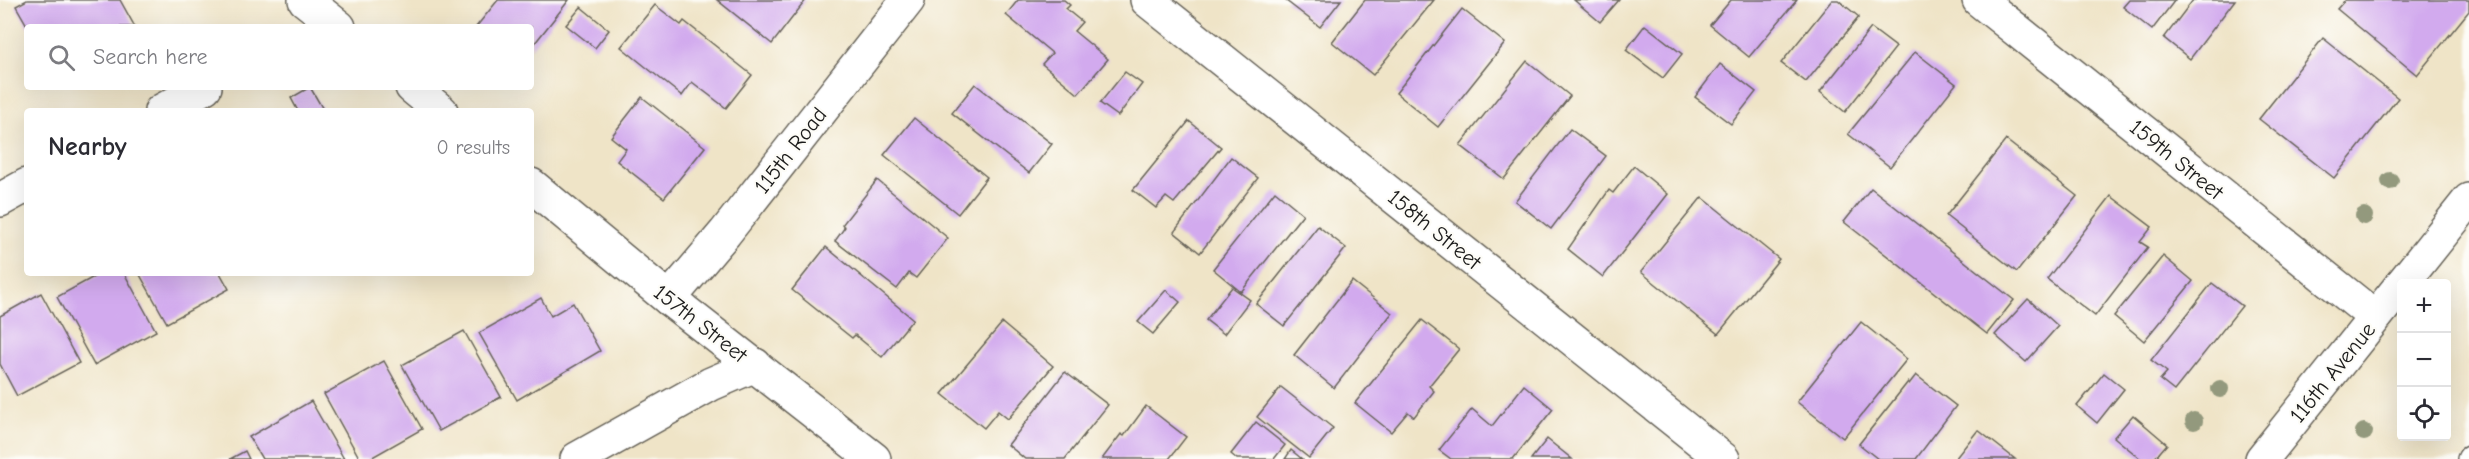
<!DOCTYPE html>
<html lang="en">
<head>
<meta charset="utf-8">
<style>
	body { margin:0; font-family:"Comic Neue",sans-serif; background:#f7f7f7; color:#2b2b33 }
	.controls { position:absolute; right:18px; bottom:18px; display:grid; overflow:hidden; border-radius:6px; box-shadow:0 6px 24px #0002 }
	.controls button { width:54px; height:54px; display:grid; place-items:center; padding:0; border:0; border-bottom:2px solid #e1e1e2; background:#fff; color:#2b2b33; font:30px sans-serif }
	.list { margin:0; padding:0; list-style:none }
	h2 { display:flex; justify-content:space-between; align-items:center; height:78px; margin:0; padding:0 24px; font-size:26px }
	h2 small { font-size:20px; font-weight:400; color:#7c7c81 }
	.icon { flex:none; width:33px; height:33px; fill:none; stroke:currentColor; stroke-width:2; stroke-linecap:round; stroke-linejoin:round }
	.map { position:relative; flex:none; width:2469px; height:459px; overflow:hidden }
	.search { position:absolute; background:#fff; box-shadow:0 6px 24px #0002; left:24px; top:24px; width:510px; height:66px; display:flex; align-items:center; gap:15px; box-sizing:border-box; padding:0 21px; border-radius:6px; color:#7c7c81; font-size:22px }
	.panel { position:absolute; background:#fff; box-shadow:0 6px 24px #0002; left:24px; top:108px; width:510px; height:168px; border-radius:6px }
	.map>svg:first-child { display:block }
</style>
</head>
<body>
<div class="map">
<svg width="2469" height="459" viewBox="0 0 2469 459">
	<rect width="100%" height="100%" fill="#fdfcf7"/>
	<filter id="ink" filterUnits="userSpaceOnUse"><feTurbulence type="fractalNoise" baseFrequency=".0167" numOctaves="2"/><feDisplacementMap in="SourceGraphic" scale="12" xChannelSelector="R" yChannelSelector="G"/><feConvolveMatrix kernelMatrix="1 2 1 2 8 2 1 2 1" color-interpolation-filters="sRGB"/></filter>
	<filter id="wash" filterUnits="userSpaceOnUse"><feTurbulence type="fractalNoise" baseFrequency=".008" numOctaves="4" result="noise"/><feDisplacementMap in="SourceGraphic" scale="24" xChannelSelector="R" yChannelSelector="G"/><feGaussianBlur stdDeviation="1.35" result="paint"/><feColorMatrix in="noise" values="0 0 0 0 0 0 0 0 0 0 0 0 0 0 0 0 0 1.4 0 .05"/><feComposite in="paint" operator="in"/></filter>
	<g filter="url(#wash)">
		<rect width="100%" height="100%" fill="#efe4c7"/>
		<g id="blocks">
			<!-- building -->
			<g fill="#d2aaee">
				<path d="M 27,0 L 120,0 L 135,27 L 28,27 L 16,6 Z"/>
				<path d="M 498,0 L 569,0 L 531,48 L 531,27 L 476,27 Z"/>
				<path d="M 717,0 L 806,0 L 772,44 Z"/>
				<path d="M 1018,0 L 1064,0 L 1070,5 L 1066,9 L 1082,22 L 1074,31 L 1108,59 L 1078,94 L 1042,64 L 1052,53 L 1006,15 Z"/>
				<path d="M 1285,0 L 1341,0 L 1320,27 Z"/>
				<path d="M 1365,0 L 1434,0 L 1373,75 L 1332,42 Z"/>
				<path d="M 1574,0 L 1619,0 L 1600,22 Z"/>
				<path d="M 1731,0 L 1797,0 L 1749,57 L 1710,25 Z"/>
				<path d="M 1832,0 L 1838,0 L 1859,17 L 1806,82 L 1781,63 Z"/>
				<path d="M 2129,0 L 2175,0 L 2152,30 L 2123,7 Z"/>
				<path d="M 2193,0 L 2235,0 L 2190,59 L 2164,38 Z"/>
				<path d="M 2345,0 L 2469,0 L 2469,11 L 2417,75 L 2337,9 Z"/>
				<path d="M 655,5 L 681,25 L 684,21 L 752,75 L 726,108 L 692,82 L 682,96 L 621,47 Z"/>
				<path d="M 581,7 L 609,30 L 595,48 L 566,25 Z"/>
				<path d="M 1462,9 L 1505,43 L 1438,127 L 1396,93 Z"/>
				<path d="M 1645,25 L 1682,54 L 1663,78 L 1626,50 Z"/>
				<path d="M 1871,28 L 1896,47 L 1845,112 L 1820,92 Z"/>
				<path d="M 2323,38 L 2398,98 L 2334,178 L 2259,119 Z"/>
				<path d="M 1915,52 L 1956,84 L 1890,167 L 1848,134 Z"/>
				<path d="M 1527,61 L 1570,96 L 1504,179 L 1460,145 Z"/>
				<path d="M 1720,64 L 1756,92 L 1731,124 L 1695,97 Z"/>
				<path d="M 1125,72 L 1142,84 L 1118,116 L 1100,103 Z"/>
				<path d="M 975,84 L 1052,144 L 1029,173 L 952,113 Z"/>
				<path d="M 310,87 L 324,111 L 298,111 L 291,98 Z"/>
				<path d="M 642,97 L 705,147 L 664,198 L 617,161 L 626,149 L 611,137 Z"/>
				<path d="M 914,118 L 987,177 L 958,214 L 884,155 Z"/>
				<path d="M 1189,121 L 1221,147 L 1174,203 L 1166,197 L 1156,208 L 1133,190 Z"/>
				<path d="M 1570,129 L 1606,156 L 1551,229 L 1515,201 Z"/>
				<path d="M 2006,140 L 2077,196 L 2017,272 L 1946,216 Z"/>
				<path d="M 1231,157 L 1258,178 L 1200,253 L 1174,232 Z"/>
				<path d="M 1634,166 L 1668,194 L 1603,277 L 1568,249 L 1609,190 L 1613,193 Z"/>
				<path d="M 877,180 L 948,238 L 916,278 L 909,273 L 897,289 L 835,241 L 845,227 L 842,225 Z"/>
				<path d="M 1871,188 L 2014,300 L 1987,334 L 1844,222 Z"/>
				<path d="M 1275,191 L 1303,214 L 1241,292 L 1213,269 Z"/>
				<path d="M 2111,196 L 2152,227 L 2140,242 L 2148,247 L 2095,316 L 2047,279 Z"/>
				<path d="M 1702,197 L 1779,259 L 1718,334 L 1641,272 Z"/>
				<path d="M 1318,226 L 1346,248 L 1284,326 L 1256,304 Z"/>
				<path d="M 826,247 L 913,319 L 882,357 L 855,335 L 852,338 L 792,290 Z"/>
				<path d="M 2163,256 L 2193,281 L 2144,341 L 2114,316 Z"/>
				<path d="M 101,273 L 124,273 L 156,331 L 94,365 L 57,297 Z"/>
				<path d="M 139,273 L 220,273 L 229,289 L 167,323 Z"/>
				<path d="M 1352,281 L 1392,313 L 1334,388 L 1294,355 Z"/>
				<path d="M 2212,283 L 2242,306 L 2174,391 L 2160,380 L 2167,372 L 2151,360 Z"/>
				<path d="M 1232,287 L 1250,300 L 1224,334 L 1206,320 Z"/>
				<path d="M 1166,290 L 1180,302 L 1153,334 L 1138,322 Z"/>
				<path d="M 41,293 L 79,363 L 17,396 L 0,364 L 0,316 Z"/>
				<path d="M 541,298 L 551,316 L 573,303 L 600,351 L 517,400 L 479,333 Z"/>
				<path d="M 2028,299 L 2058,326 L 2026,362 L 1995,335 Z"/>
				<path d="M 1422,320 L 1459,349 L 1429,386 L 1434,391 L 1414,417 L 1408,412 L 1391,432 L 1355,403 Z"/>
				<path d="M 1861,322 L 1907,359 L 1843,438 L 1797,402 Z"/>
				<path d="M 1002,323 L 1053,366 L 1008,419 L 998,411 L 984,428 L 942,394 Z"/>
				<path d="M 464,331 L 501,397 L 439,431 L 402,365 Z"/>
				<path d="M 384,361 L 422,429 L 369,459 L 360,459 L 324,394 Z"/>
				<path d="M 1065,372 L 1108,405 L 1065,459 L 1025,459 L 1008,445 Z"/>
				<path d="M 2104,373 L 2124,389 L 2097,423 L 2077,406 Z"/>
				<path d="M 1916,375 L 1956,406 L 1916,459 L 1878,459 L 1859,444 L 1908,382 L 1909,384 Z"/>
				<path d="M 1524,385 L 1553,409 L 1513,459 L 1451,459 L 1439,450 L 1472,409 L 1492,426 Z"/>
				<path d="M 1281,387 L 1333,428 L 1309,458 L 1257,417 Z"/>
				<path d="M 311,401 L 344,459 L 262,459 L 249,437 Z"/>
				<path d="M 1146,406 L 1186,437 L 1169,459 L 1102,459 L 1121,434 L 1124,436 Z"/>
				<path d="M 2133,415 L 2167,444 L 2154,459 L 2141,459 L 2114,437 Z"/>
				<path d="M 1256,422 L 1285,445 L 1274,459 L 1237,459 L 1231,454 Z"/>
				<path d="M 1978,430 L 2015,459 L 1955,459 Z"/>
				<path d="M 1547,439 L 1572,459 L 1531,459 Z"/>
				<path d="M 1291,450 L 1302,459 L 1285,459 Z"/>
				<path d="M 245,451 L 249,459 L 230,459 Z"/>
			</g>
		</g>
	</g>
	<g filter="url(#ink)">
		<use href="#blocks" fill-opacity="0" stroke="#666258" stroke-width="1.5"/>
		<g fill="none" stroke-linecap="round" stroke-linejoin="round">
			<!-- lane casing -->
			<g stroke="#666258" stroke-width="24">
				<path id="lane" d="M 2468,459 L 2469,457"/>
			</g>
			<!-- street casing -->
			<g stroke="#666258" stroke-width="36">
				<g id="street">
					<path d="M 305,0 L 339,27"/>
					<path d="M 1147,0 L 1723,459"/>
					<path d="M 1979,0 L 2375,317"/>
					<path d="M 412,87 L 441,111"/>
					<path d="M 161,111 L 205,87"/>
					<path d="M 531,185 L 669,299 L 874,459"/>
					<path d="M 0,200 L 27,185"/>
					<path d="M 2402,284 L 2469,200"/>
					<path d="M 669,299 L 725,233 L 908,0"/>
					<path d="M 577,459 L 711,384 L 755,365"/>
					<path d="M 2262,459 L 2402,284"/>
				</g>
			</g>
			<!-- lane -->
			<use href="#lane" stroke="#fff" stroke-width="21"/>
			<!-- street -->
			<use href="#street" stroke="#fff" stroke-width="33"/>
		</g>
		<!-- trees -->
		<g fill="#93997d">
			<circle cx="2390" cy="181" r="9"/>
			<circle cx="2364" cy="216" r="9"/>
			<circle cx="2220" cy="389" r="9"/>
			<circle cx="2194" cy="421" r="9"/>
			<circle cx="2364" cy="432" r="9"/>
		</g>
	</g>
	<g text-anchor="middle" stroke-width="4.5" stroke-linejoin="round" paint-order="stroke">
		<!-- street labels -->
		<g font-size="22" fill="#1c1c1c" stroke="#fdfcf7">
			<text transform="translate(790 150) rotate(-52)" y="8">115th Road</text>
			<text transform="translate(2177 159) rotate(39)" y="8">159th Street</text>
			<text transform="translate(1435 229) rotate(39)" y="8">158th Street</text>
			<text transform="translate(701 323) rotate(38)" y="8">157th Street</text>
			<text transform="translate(2332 372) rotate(-51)" y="8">116th Avenue</text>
		</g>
	</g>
</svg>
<div class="controls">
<button>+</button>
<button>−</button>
<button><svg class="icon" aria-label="locate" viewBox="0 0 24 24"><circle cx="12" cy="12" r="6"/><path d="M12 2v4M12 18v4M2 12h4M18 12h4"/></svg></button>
</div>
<div class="search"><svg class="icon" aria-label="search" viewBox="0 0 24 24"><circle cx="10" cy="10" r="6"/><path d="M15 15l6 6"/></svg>Search here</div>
<section class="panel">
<h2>Nearby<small>0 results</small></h2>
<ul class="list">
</ul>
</section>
</div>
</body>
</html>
